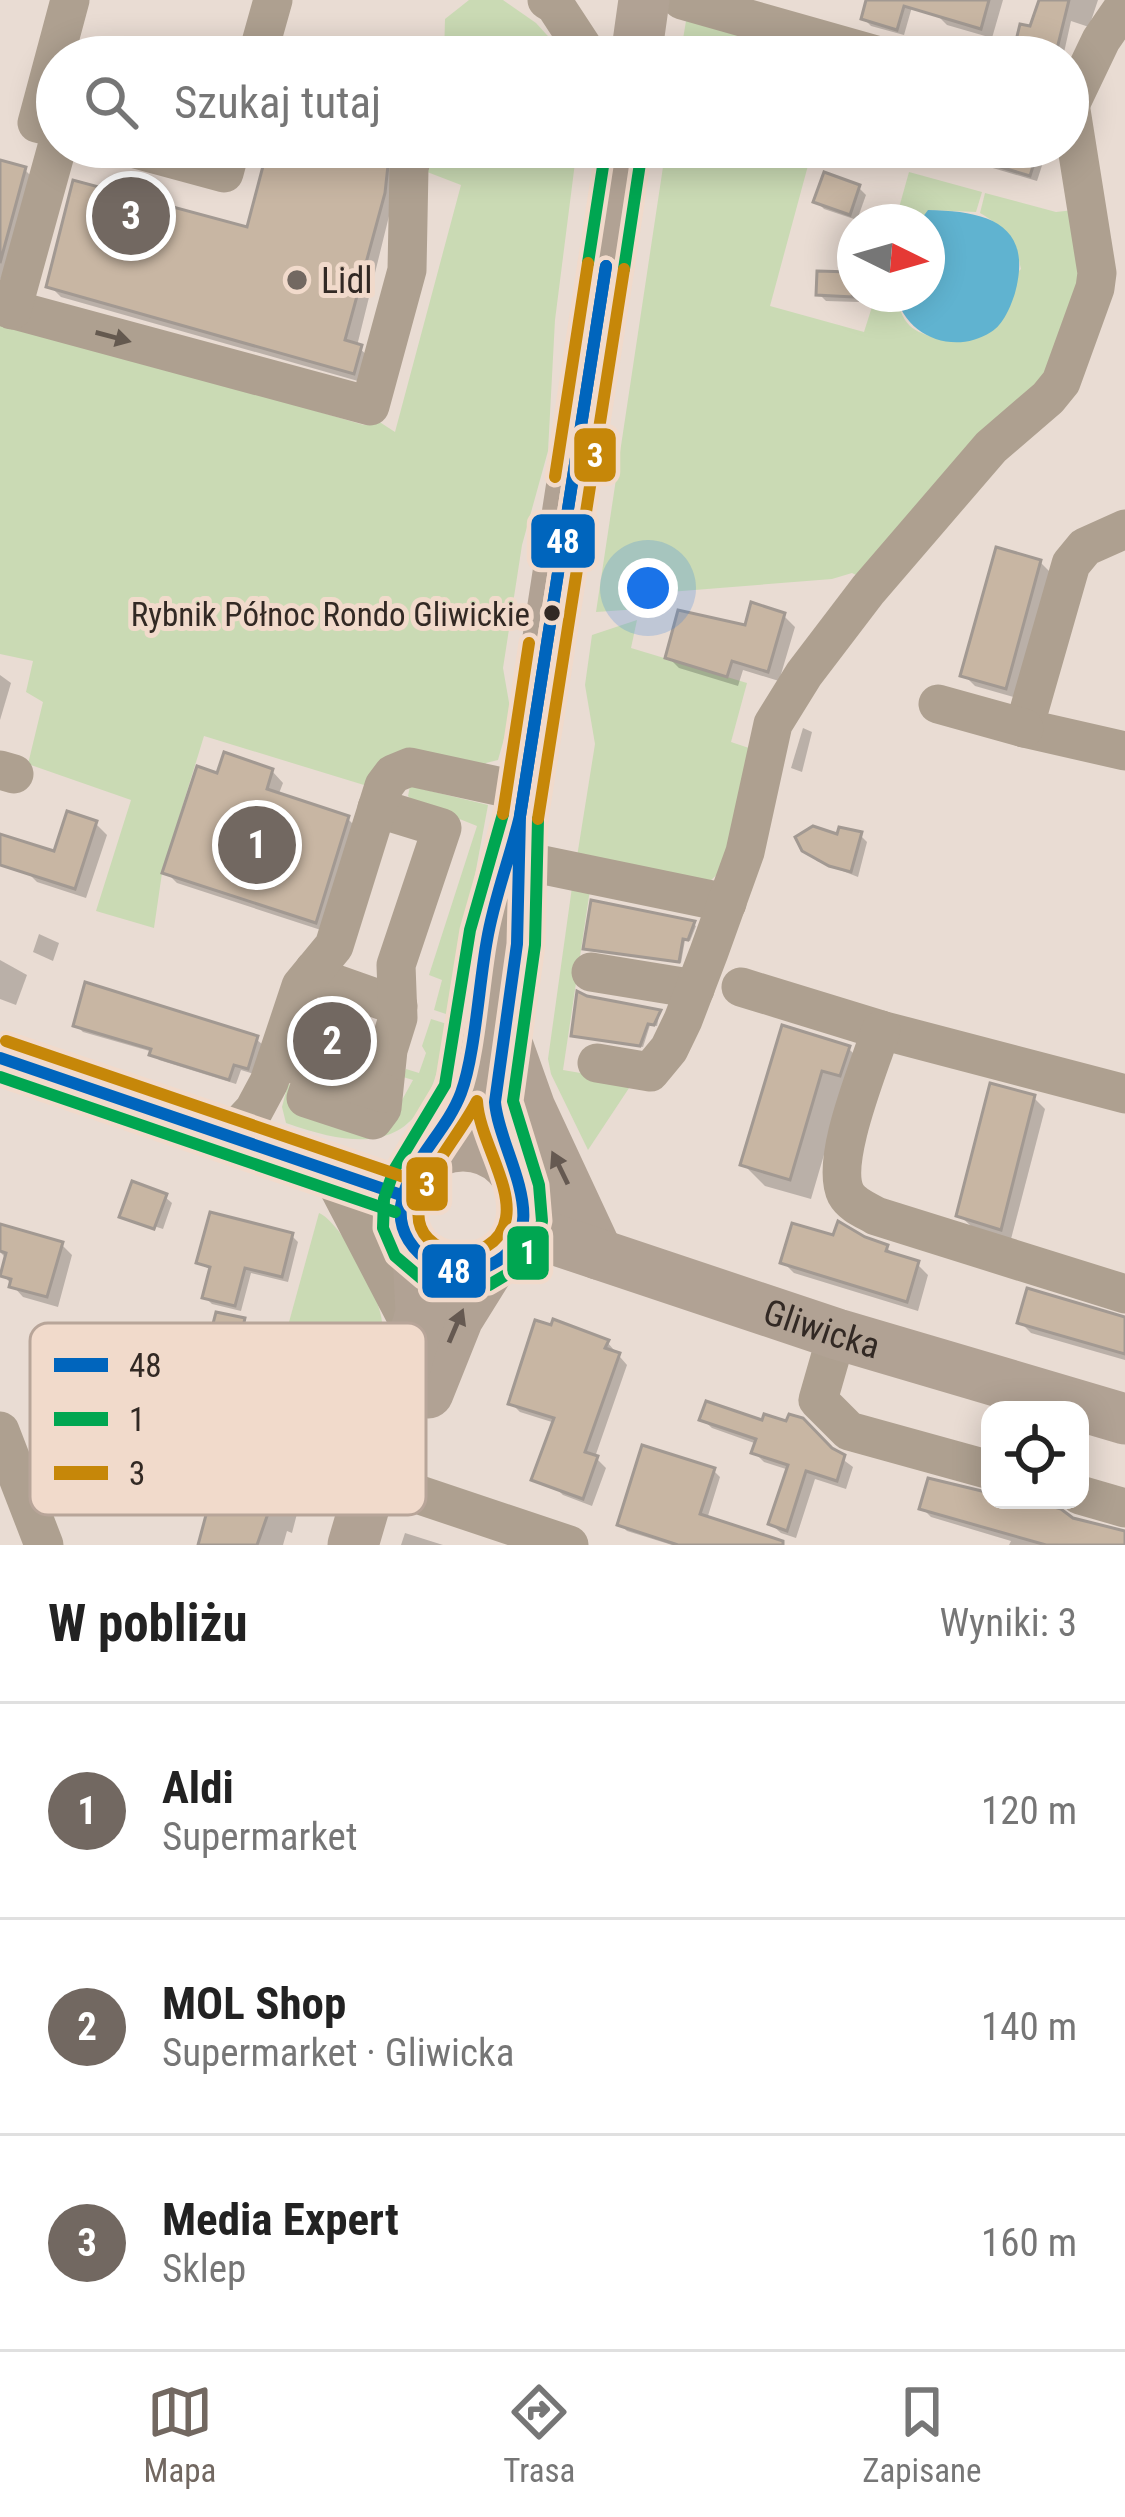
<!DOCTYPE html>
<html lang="pl">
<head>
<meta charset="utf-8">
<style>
	body { margin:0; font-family:"Roboto Condensed",sans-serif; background:#f6f6f6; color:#222 }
	.controls { position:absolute; right:36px; bottom:36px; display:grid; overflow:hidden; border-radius:24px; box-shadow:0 6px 30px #0003 }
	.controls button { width:108px; height:108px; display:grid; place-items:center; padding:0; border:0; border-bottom:3px solid #e0e0e0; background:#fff; color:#222; font:60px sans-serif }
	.compass { position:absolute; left:837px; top:204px; width:108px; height:108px; border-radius:50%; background:#fff; box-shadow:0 6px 30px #0003; rotate:95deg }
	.you { position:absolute; left:648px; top:588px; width:42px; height:42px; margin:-30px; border:9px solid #fff; border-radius:50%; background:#1a73e8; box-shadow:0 0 0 18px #1a73e833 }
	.badge { display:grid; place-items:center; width:78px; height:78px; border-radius:50%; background:#726861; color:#fff; font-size:39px; font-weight:700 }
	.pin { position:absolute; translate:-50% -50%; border:6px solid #fff; box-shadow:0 3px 12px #0006 }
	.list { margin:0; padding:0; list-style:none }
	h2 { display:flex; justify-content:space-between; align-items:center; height:156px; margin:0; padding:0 48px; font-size:51px }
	h2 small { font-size:39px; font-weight:400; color:#767676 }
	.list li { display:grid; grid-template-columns:78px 1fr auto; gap:36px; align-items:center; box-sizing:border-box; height:216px; padding:0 48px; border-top:3px solid #e0e0e0 }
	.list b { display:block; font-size:45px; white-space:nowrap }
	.list p { margin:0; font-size:39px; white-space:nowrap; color:#767676 }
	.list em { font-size:39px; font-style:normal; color:#767676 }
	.icon { flex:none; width:66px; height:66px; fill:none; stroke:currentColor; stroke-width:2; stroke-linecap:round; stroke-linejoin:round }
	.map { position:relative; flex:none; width:1125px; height:1545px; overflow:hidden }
	.search { position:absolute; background:#fff; box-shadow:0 6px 30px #0003; left:36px; right:36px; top:36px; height:132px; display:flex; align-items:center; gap:30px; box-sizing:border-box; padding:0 42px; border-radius:66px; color:#767676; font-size:45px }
	.sheet { height:804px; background:#fff }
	nav { display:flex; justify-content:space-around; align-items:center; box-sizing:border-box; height:168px; border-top:3px solid #e0e0e0; background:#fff; font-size:33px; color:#767676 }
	nav a { display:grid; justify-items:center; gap:6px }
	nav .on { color:#726861 }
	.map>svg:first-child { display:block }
</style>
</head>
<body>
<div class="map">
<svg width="1125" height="1545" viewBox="0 0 1125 1545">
	<rect width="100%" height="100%" fill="#e9dcd3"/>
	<!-- green -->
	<g fill="#cadab4">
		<path d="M 469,0 L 503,0 L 536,23 L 567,57 L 444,57 L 445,19 Z"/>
		<path d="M 688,9 L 804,44 L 800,57 L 680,57 Z"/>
		<path d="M 428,147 L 577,147 L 555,320 L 548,451 L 522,545 L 503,668 L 511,714 L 498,760 L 486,763 L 481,771 L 364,785 L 204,736 L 162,873 L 154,928 L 96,911 L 131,800 L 28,764 L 43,702 L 26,692 L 33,661 L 0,654 L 0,318 L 364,425 L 378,421 L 395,432 L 461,185 L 422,170 Z"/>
		<path d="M 666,147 L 813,147 L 770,306 L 864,332 L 876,294 L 896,294 C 903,330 915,332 947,341 L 1021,269 C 1015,240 1006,228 980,213 L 985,193 L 1056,212 L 1074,210 L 1085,257 L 1051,380 L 868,581 L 852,573 L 832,579 L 644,594 L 640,609 L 596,612 Z"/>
		<path d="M 909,172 L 982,192 L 976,212 L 929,210 L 919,222 L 895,222 Z"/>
		<path d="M 637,620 L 631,648 L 747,683 L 731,742 L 758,751 L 727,865 L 707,884 L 576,863 L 595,744 L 585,685 L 592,635 Z"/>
		<path d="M 410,786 L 488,805 L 449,1015 L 434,1010 L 442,980 L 429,975 L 477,826 L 412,800 L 408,796 Z"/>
		<path d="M 573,880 L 591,883 L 563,1070 L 633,1082 L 588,1150 L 551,1074 L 548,1059 Z"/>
		<path d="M 431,1019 L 447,1024 C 431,1134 392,1161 286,1123 L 282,1107 L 288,1084 L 402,1100 L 413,1080 L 403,1077 L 406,1069 L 419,1073 L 426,1053 L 422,1046 Z"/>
		<path d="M 319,1213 C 342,1223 380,1297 382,1322 C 383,1336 379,1348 374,1361 L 286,1333 Z"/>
	</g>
	<!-- water -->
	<path fill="#60b3d0" d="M 928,210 C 986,211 1034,223 1015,293 C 1011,306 1003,325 991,332 C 954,356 904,336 896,294 L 927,294 L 927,222 L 919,222 Z"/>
	<!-- shadow -->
	<g fill="#0003">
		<path d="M 869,0 L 914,0 L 904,35 L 871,26 L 864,19 Z"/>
		<path d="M 940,0 L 1003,0 L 992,38 L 947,25 L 936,14 Z"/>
		<path d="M 1042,0 L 1098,0 L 1089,27 L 1071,21 L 1063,57 L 1016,57 L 1032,30 Z"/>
		<path d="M 271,147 L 406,147 L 357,346 L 371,359 L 365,383 L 61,297 L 50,286 L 249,230 Z"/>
		<path d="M 983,147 L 1048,147 L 1037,181 L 986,166 L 979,159 Z"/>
		<path d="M 0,163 L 25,170 L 36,181 L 0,281 Z"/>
		<path d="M 859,188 L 866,195 L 857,220 L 824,209 L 817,202 Z"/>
		<path d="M 850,275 L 855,281 L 859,302 L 826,301 L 819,294 Z"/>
		<path d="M 1040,562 L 1051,573 L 1017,698 L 975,686 L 964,675 Z"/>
		<path d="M 783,615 L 795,627 L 779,681 L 743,670 L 738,686 L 679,668 L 668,657 Z"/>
		<path d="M 0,675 L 11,683 L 0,720 Z"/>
		<path d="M 803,728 L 812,732 L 802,772 L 791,768 Z"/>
		<path d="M 272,771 L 283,783 L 278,796 L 348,819 L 359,830 L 327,932 L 177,883 L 166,872 L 219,777 Z"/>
		<path d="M 96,824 L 107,835 L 86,898 L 37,882 L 26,871 Z"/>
		<path d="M 860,835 L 867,842 L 858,877 L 817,861 L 809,853 L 839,838 Z"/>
		<path d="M 693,924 L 696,926 L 690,941 L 685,940 L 681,963 L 586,947 Z"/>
		<path d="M 39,934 L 59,943 L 53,961 L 33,952 Z"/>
		<path d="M 0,960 L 27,975 L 16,1005 L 0,999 Z"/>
		<path d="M 660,1011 L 657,1026 L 650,1025 L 643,1047 L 574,1035 Z"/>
		<path d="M 76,1025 L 256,1039 L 263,1045 L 254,1074 L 241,1070 L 236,1084 L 159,1060 L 153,1052 L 83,1032 Z"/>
		<path d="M 784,1029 L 849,1049 L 870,1070 L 843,1090 L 811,1199 L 765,1186 L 743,1164 Z"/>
		<path d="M 356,1037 L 371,1052 L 365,1070 L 327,1058 L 312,1043 Z"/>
		<path d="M 1034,1098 L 1045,1109 L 1011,1239 L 971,1226 L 959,1215 Z"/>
		<path d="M 165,1197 L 172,1203 L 163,1229 L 123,1216 Z"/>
		<path d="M 0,1234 L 61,1244 L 72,1255 L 58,1307 L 23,1297 L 3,1275 L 8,1260 L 0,1252 Z"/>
		<path d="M 291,1235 L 298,1242 L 288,1282 L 251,1273 L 241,1311 L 212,1304 L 205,1297 L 212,1271 L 200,1263 Z"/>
		<path d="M 886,1247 L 896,1257 L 917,1264 L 928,1275 L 918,1311 L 794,1273 L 783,1262 Z"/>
		<path d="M 1125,1319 L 1125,1360 L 1031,1333 L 1020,1322 Z"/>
		<path d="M 243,1321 L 250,1331 L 264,1340 L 240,1434 L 199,1425 L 192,1418 Z"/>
		<path d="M 607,1342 L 627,1365 L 595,1457 L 606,1468 L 592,1506 L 563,1495 L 554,1486 L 555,1423 L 520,1412 L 511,1403 Z"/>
		<path d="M 702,1419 L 830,1450 L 853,1467 L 846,1489 L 815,1479 L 796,1538 L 781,1533 L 771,1524 L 789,1470 L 764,1462 L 755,1453 L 757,1444 L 712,1428 Z"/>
		<path d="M 713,1470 L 720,1477 L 707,1519 L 770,1545 L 672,1545 L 627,1531 L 620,1524 Z"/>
		<path d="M 278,1485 L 299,1506 L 292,1533 L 287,1531 L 283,1545 L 201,1545 Z"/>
		<path d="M 990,1495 L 990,1500 L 1016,1500 L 1125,1534 L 1125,1545 L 1009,1545 L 1011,1541 L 931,1517 L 922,1508 Z"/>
		<path d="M 405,1533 L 443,1545 L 401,1545 Z"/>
	</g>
	<!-- building -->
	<g fill="#c8b6a3" stroke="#a29992" stroke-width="3">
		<path d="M 866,0 L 989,0 L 981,29 L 904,6 L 897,30 L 861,19 Z"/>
		<path d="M 1039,0 L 1069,0 L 1055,57 L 1012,57 L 1020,24 L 1030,26 Z"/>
		<path d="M 268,147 L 390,147 L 385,193 L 345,340 L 362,345 L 354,374 L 46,287 L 73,180 L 247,227 Z"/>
		<path d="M 951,147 L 1039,147 L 1030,176 L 951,152 Z"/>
		<path d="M 0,160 L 26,167 L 0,263 Z"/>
		<path d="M 824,172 L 860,185 L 850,215 L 813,202 Z"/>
		<path d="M 817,271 L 851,272 L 853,297 L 816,295 Z"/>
		<path d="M 996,547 L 1041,560 L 1006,689 L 960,676 Z"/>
		<path d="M 751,602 L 785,613 L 768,672 L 732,661 L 727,677 L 665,658 L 678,610 L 745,625 Z"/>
		<path d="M 224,752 L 273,769 L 267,789 L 349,816 L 316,923 L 162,873 L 197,766 L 217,773 Z"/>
		<path d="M 67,811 L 97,821 L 75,889 L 0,865 L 0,834 L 54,851 Z"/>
		<path d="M 813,826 L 837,834 L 839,827 L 862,832 L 851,872 L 829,866 L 802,851 L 795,837 Z"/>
		<path d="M 591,900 L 695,921 L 688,940 L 683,939 L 679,962 L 583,949 Z"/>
		<path d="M 85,982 L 258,1036 L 248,1069 L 234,1065 L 229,1080 L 149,1055 L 151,1049 L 73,1026 Z"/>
		<path d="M 577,991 L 587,996 L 661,1010 L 654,1025 L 648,1024 L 640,1046 L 571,1036 Z"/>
		<path d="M 316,1021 L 358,1035 L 350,1057 L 308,1044 Z"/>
		<path d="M 782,1025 L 850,1046 L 840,1076 L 822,1071 L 790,1180 L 740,1165 Z"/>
		<path d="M 990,1083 L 1035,1095 L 1001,1230 L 956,1216 Z"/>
		<path d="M 132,1181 L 167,1194 L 154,1229 L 119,1217 Z"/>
		<path d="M 210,1212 L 293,1233 L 282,1277 L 245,1268 L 235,1306 L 202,1298 L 210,1267 L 196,1263 Z"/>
		<path d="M 838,1221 L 865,1237 L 888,1245 L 886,1251 L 919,1261 L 907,1302 L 780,1263 L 792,1223 L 833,1235 Z"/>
		<path d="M 0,1224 L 63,1242 L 47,1297 L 9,1287 L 11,1279 L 0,1276 L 6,1253 L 0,1251 Z"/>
		<path d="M 1027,1288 L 1125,1317 L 1125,1354 L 1017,1323 Z"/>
		<path d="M 216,1312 L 245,1318 L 243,1327 L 258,1330 L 233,1429 L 189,1418 Z"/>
		<path d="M 553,1319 L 609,1340 L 605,1348 L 620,1353 L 585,1452 L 598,1456 L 583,1499 L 531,1480 L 554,1418 L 508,1404 L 535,1320 L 551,1325 Z"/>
		<path d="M 706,1401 L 762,1420 L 764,1414 L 786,1421 L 789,1414 L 803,1418 L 832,1448 L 845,1455 L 837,1481 L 806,1471 L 787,1531 L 768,1524 L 788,1465 L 751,1453 L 756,1439 L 699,1420 Z"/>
		<path d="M 642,1445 L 715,1468 L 700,1514 L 783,1541 L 783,1545 L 678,1545 L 617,1525 Z"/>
		<path d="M 219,1466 L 279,1482 L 257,1545 L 198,1545 Z"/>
		<path d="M 928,1478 L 990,1493 L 990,1500 L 1031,1500 L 1061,1509 L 1073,1518 L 1125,1531 L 1125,1545 L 1046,1545 L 919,1509 Z"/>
	</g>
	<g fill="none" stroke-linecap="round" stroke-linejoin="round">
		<!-- minor -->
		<g stroke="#aea090" stroke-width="39">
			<path d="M 547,0 L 555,5 L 589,57"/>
			<path d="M 682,0 L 883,57"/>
			<path d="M 257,57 L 273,0"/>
			<path d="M 1068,109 L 1101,40 L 1125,5"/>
			<path d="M 57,128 L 37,123 L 70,0"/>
			<path d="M 128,147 L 224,173 L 231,147"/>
			<path d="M 0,306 L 370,406 L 407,270 L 409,168 L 415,147"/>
			<path d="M 12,310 L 57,147"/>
			<path d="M 1125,529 L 1085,547 L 1071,564 L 1024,728 L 1125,751"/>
			<path d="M 938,704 L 1024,728"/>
			<path d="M 0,770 L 14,774"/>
			<path d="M 519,860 L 727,903"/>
			<path d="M 314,970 L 330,982 L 398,1006"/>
			<path d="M 591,972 L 695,989"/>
			<path d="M 741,987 L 881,1030 L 1125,1094"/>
			<path d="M 881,1030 C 870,1066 829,1161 846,1194 C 852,1205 866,1210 876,1216 L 1125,1294"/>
			<path d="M 0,1058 L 401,1195"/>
			<path d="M 277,1059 L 315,1071 L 306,1098 L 373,1120 L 382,1108 L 388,1050 L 398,1018 L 396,965 L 442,828 L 377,808"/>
			<path d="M 597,1063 L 650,1072 L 669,1049 L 683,1020 L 709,952 L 745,852 L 773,724 L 804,674 L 868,590 L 991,447 L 1048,398 L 1061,382 L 1095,288 L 1097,273 L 1071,110"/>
			<path d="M 315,1071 L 383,1093"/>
			<path d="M 229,1137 L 254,1110 L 269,1082 L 301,986 L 334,946 L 384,786 L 393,774 L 410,767 L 525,792"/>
			<path d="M 330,1171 L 415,1334"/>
			<path d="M 837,1334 L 818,1400 L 849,1431 L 990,1470"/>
			<path d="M 0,1431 L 44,1545"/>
			<path d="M 375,1480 L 569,1545"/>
			<path d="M 1080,1495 L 1125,1508"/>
		</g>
		<!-- major -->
		<g stroke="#b1a294" stroke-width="51">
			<path d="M 636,57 L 644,0"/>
			<path d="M 504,1033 L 495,1102 L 511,1168"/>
			<path d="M 509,1049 L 530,1108 L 598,1254"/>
			<circle cx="463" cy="1209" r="63"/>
			<path d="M 417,1166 L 462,1091 L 488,933 L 520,819 L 624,147"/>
			<path id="s1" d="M 523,1229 L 837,1334 L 1125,1419"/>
			<path d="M 428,1393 L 458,1318 L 491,1265"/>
			<path d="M 353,1545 L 421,1313 L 418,1253"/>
		</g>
		<!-- bus-1 casing -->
		<g stroke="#f1dacb" stroke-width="21">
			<g id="bus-1">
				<path d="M 520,816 L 517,944 L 495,1102 C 499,1154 561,1233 488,1266 C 471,1273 451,1274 435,1265 C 413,1252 398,1232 401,1206 C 407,1163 446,1133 461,1093 C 475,1056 479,983 487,940 C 494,898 510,858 520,816 Z"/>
				<path d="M 520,816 L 606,266"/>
				<path d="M 520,816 L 606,266"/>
				<path d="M 0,1058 L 401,1195"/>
			</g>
		</g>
		<!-- bus-2 casing -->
		<g stroke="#f1dacb" stroke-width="21">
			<g id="bus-2">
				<path d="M 588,263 L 606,147"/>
				<path d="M 624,269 L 642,150"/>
				<path d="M 503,814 L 470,930 L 445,1085 L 394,1170 L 384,1199 L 383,1228 L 395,1256 L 422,1279 L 453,1289 L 489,1285 L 516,1269 L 537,1241 L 542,1221 L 539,1185 L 513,1101 L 535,945 L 538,819"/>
				<path d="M 0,1077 L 395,1212"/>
			</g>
		</g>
		<!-- bus-3 casing -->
		<g stroke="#f1dacb" stroke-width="21">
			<g id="bus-3">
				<path d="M 555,477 L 588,263"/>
				<path d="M 503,814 L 529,643"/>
				<path d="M 538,819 L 624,269"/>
				<path d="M 6,1041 L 407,1178"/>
				<path d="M 477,1101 C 479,1138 512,1184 506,1218 C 497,1270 411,1259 419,1208 C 426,1169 460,1135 477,1101 Z"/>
			</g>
		</g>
		<!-- bus-1 -->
		<use href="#bus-1" stroke="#0065bd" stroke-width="12"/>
		<!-- bus-2 -->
		<use href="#bus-2" stroke="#00a651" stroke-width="12"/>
		<!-- bus-3 -->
		<use href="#bus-3" stroke="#c68709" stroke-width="12"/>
	</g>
	<!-- one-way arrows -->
	<defs><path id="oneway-solid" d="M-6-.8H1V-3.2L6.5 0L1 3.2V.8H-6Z" transform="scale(3)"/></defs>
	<use fill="#64594f" href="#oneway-solid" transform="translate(113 337) rotate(15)"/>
	<g fill="#655951">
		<use href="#oneway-solid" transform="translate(560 1168) rotate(-116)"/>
		<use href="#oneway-solid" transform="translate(456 1326) rotate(-67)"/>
	</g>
	<!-- markers -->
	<circle fill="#726861" stroke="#f1dacb" stroke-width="4.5" cx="297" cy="280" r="12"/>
	<circle fill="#322924" stroke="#f1dacb" stroke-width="4.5" cx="552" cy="613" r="10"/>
	<g text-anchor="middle" stroke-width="10" stroke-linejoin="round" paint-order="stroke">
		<!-- bus labels -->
		<g font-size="33" fill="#322924" stroke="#f1dacb" text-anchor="end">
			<text x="530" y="626">Rybnik Północ Rondo Gliwickie</text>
		</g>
		<!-- poi labels -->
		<g font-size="36" fill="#322924" stroke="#f1dacb" text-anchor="start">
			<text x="321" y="293">Lidl</text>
		</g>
		<!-- street labels -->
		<g font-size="36" fill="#322924" stroke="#f1dacb">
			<text dy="13" stroke="none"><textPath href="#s1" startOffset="315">Gliwicka</textPath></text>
		</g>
	</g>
	<!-- legend -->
	<rect x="30" y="1323" width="396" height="192" rx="18" fill="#f1dacb" stroke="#b8a599" stroke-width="3"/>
	<rect x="54" y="1358" width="54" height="14" fill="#0065bd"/>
	<rect x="54" y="1412" width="54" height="14" fill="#00a651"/>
	<rect x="54" y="1466" width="54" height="14" fill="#c68709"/>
	<g font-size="33" fill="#322924">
		<text x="129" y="1377">48</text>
		<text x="129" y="1431">1</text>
		<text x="129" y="1485">3</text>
	</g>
	<g stroke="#f1dacb" stroke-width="4.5">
		<rect x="572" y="426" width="46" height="58" rx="12" fill="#c68709"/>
		<rect x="529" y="512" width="68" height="58" rx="12" fill="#0065bd"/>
		<rect x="404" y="1155" width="46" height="58" rx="12" fill="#c68709"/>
		<rect x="505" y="1224" width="46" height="58" rx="12" fill="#00a651"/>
		<rect x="420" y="1242" width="68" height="58" rx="12" fill="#0065bd"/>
	</g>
	<g font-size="33" text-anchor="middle" font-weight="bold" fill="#fff">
		<text x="595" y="467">3</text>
		<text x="563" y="553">48</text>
		<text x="427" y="1196">3</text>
		<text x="528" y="1264">1</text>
		<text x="454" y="1283">48</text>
	</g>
</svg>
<div class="controls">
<button><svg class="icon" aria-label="locate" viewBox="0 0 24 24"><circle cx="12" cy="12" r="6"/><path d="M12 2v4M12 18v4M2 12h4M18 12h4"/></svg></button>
</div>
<svg class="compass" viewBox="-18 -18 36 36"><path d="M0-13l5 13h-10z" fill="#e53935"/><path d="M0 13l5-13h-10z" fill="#767676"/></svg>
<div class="you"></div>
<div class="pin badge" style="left:257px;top:845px">1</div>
<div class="pin badge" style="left:332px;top:1041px">2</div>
<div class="pin badge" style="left:131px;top:216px">3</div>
<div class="search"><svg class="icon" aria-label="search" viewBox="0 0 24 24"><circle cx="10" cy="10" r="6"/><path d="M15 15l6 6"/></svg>Szukaj tutaj</div>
</div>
<section class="sheet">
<h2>W pobliżu<small>Wyniki: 3</small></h2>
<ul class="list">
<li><span class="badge">1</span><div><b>Aldi</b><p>Supermarket</p></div><em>120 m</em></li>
<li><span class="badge">2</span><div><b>MOL Shop</b><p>Supermarket · Gliwicka</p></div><em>140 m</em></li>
<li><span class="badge">3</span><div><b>Media Expert</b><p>Sklep</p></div><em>160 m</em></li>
</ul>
</section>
<nav>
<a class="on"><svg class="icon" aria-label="map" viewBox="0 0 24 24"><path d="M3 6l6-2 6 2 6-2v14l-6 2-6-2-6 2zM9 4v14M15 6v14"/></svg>Mapa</a>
<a><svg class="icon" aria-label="directions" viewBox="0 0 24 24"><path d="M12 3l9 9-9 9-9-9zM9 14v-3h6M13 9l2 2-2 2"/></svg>Trasa</a>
<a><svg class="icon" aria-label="saved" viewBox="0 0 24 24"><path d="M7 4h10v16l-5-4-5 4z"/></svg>Zapisane</a>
</nav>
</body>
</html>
